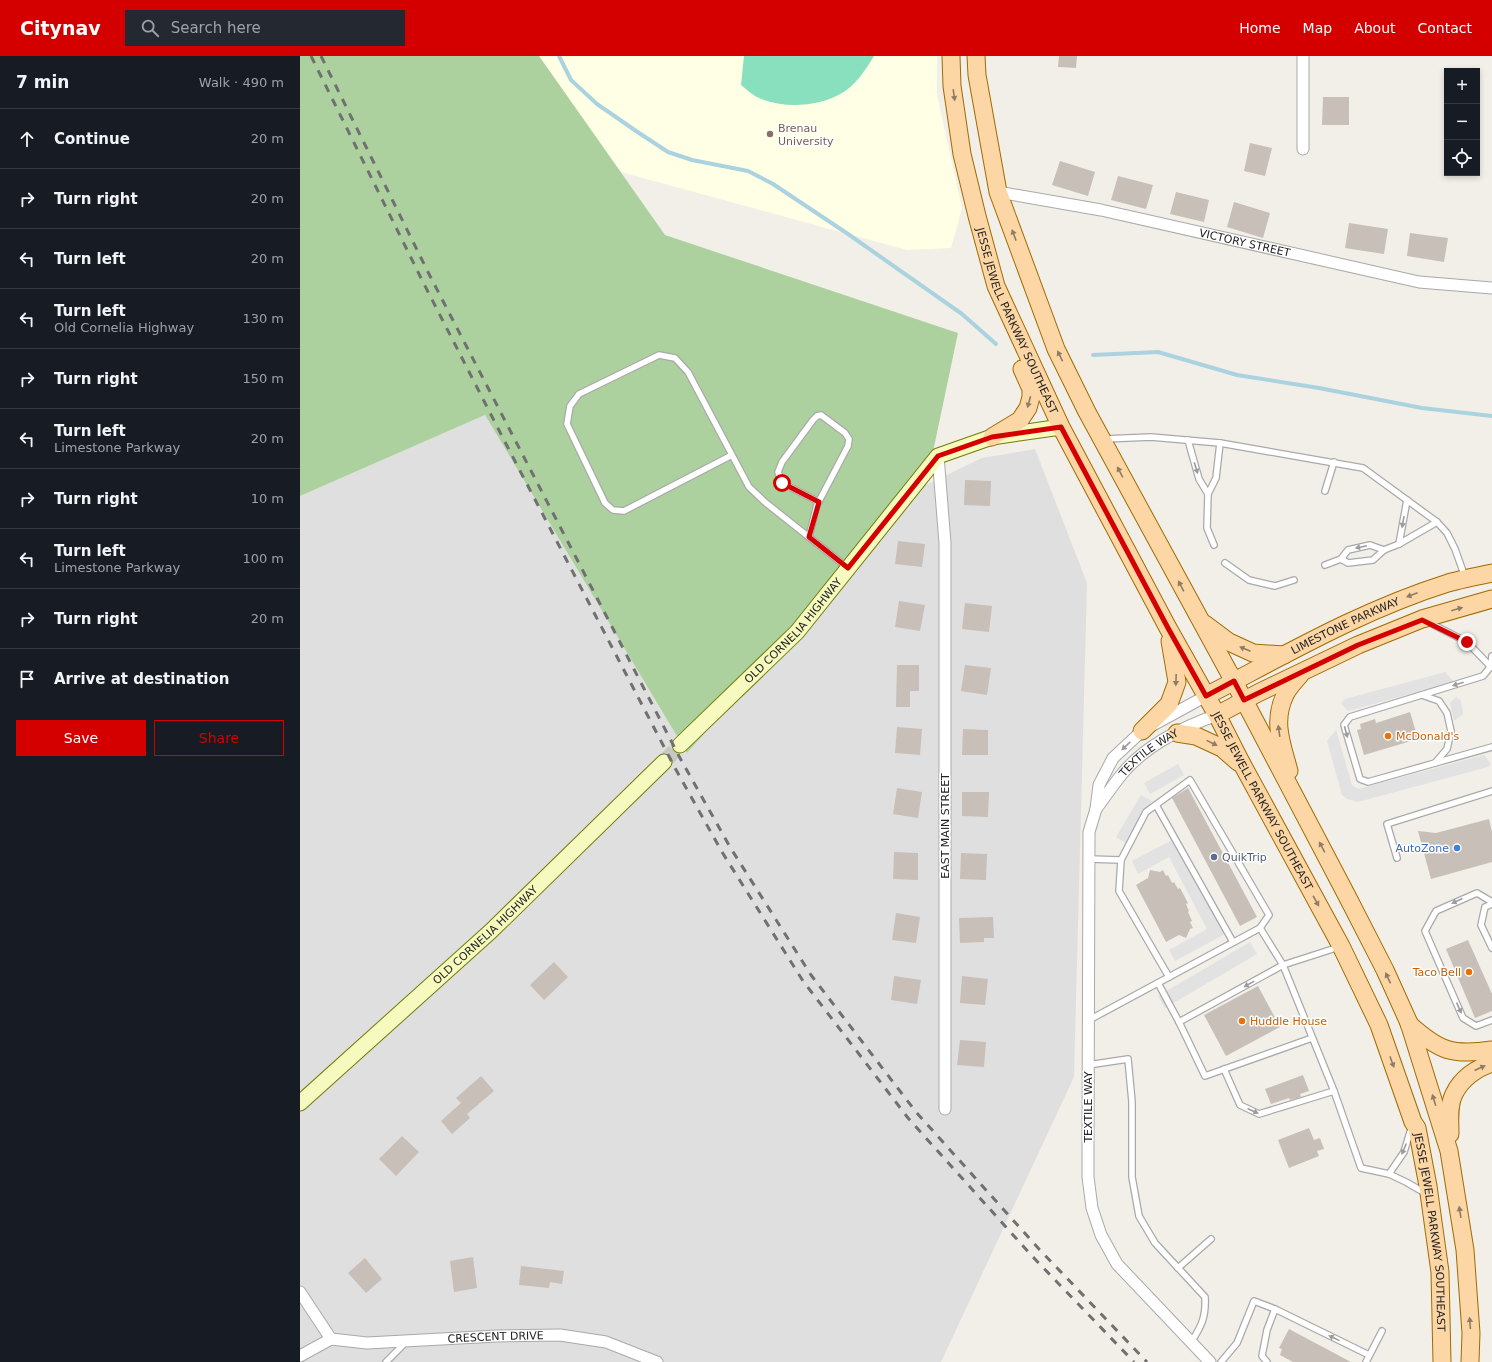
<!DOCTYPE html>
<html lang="en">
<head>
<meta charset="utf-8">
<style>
	body { margin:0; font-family:"DejaVu Sans",sans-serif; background:#242831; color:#f1f3f6 }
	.controls { position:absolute; right:12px; top:12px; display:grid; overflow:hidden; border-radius:0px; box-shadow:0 2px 6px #0003 }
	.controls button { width:36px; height:36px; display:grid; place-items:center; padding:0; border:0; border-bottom:1px solid #363941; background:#171b24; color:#f1f3f6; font:20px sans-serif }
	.stop { position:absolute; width:12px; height:12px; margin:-9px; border:3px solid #d40000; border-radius:50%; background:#fff }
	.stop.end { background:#d40000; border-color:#fff; box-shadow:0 1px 4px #0008 }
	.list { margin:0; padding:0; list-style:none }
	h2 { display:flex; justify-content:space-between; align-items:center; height:52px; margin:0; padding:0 16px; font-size:17px }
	h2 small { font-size:13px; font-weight:400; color:#9ea1a6 }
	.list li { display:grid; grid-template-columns:26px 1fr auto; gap:12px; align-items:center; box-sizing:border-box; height:60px; padding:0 16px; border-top:1px solid #363941 }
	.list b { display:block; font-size:15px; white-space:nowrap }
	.list p { margin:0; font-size:13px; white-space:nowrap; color:#9ea1a6 }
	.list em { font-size:13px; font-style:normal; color:#9ea1a6 }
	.actions { display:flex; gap:8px; padding:12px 16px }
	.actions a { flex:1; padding:9px 0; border:1px solid #d40000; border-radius:0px; text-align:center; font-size:14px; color:#d40000 }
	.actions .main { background:#d40000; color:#fff }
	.icon { flex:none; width:22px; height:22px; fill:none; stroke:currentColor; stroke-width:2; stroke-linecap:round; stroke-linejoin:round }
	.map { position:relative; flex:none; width:1192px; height:1306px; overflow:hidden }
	header { display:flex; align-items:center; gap:24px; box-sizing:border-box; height:56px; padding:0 20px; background:#d40000; color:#fff }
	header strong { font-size:19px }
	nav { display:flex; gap:22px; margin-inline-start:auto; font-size:14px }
	.search { width:280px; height:36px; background:#242831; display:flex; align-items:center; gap:10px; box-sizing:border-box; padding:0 14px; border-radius:0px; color:#9ea1a6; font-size:15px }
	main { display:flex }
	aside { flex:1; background:#171b24 }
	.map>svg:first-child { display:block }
</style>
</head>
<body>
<header>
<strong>Citynav</strong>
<div class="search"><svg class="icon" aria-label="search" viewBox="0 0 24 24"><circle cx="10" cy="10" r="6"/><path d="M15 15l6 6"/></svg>Search here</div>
<nav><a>Home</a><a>Map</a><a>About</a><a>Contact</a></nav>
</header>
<main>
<aside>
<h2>7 min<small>Walk · 490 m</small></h2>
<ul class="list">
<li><svg class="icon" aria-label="ahead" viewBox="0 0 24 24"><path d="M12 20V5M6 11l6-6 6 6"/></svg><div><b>Continue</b></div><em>20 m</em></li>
<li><svg class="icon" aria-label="right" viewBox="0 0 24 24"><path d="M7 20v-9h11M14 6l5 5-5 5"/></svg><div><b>Turn right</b></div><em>20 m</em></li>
<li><svg class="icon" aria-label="left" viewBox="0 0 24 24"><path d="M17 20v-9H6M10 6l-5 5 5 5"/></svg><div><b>Turn left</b></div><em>20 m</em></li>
<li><svg class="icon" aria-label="left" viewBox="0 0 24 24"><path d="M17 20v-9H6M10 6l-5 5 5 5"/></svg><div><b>Turn left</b><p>Old Cornelia Highway</p></div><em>130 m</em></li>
<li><svg class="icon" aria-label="right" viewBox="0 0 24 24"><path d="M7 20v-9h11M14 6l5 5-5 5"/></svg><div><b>Turn right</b></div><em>150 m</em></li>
<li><svg class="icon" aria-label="left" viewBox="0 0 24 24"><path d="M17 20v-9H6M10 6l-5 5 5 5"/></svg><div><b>Turn left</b><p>Limestone Parkway</p></div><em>20 m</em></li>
<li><svg class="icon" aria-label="right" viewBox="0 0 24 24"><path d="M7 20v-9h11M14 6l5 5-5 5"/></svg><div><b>Turn right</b></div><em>10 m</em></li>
<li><svg class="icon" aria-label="left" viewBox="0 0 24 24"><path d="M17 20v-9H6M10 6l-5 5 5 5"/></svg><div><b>Turn left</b><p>Limestone Parkway</p></div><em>100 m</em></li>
<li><svg class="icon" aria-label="right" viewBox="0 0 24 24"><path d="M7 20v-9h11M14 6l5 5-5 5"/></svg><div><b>Turn right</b></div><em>20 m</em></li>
<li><svg class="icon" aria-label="arrive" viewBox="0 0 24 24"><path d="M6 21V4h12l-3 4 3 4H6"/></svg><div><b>Arrive at destination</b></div></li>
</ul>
<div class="actions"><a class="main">Save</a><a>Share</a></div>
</aside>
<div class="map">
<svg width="1192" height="1306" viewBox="0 0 1192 1306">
	<rect width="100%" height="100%" fill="#f2efe9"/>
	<!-- residential -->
	<path fill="#e0dfdf" d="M 185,359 L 387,697 L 626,429 L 682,402 L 735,393 L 787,527 L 774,1021 L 641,1306 L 0,1306 L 0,440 Z"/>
	<!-- education -->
	<path fill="#ffffe5" d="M 239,0 L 637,0 L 637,39 L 662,152 L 651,192 L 607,194 L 321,116 Z"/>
	<!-- forest -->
	<path fill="#add19e" d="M 0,0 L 239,0 L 365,179 L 658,277 L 626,429 L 387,697 L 185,359 L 0,440 Z"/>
	<!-- pitch -->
	<path fill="#88e0be" d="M 444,0 L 574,0 C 566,13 556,29 542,37 C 519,51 483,53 459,42 C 452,39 446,33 441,29 Z"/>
	<!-- parking -->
	<g fill="#e2e2e2">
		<path d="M 1145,616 L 1154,626 L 1048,655 L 1041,647 L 1045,643 Z"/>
		<path d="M 1156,641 L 1161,645 L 1163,658 L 1154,665 L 1150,647 Z"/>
		<path d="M 1036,674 L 1052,729 L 1058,733 L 1184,699 L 1191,708 L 1188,711 L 1058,746 L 1047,743 L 1042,739 L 1027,685 Z"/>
		<path d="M 878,708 L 884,719 L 850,738 L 844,727 Z"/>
		<path d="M 841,739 L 852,745 L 827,788 L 816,781 Z"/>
		<path d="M 874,783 L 925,878 L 875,905 L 869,894 L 907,873 L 869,801 L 838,818 L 832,805 Z"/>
		<path d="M 950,886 L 957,898 L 865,952 L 858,940 Z"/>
	</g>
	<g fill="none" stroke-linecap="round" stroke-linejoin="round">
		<!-- stream -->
		<g stroke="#aad3df" stroke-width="4">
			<path d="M 259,0 L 271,24 L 297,48 L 339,77 L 368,96 L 392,104 L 448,115 L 473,128 L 548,178 L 662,258 L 696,288"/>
			<path d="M 793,299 L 858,296 L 937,319 L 1019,332 L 1122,352 L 1192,360"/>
		</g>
	</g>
	<!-- building -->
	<g fill="#c7bfb8">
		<path d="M 759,0 L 777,0 L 776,12 L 758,11 Z"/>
		<path d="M 1023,41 L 1049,41 L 1049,69 L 1022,69 Z"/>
		<path d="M 950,87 L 972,92 L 965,120 L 944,115 Z"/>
		<path d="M 760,105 L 795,116 L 788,140 L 752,129 Z"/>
		<path d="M 818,120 L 853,129 L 846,153 L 811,144 Z"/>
		<path d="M 876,136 L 909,144 L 904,166 L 870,158 Z"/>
		<path d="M 934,146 L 970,157 L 963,182 L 927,171 Z"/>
		<path d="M 1049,167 L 1088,173 L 1084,198 L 1045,192 Z"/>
		<path d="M 1110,177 L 1148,182 L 1144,206 L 1107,200 Z"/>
		<path d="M 665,424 L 691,425 L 690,450 L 664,449 Z"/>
		<path d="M 598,485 L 625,488 L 622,511 L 595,508 Z"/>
		<path d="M 599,545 L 625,549 L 620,575 L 595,571 Z"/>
		<path d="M 665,547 L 692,550 L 689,576 L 662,573 Z"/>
		<path d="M 597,609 L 619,609 L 619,635 L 610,635 L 610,651 L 596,651 Z"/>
		<path d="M 665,609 L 691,612 L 687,639 L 661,635 Z"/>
		<path d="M 1110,656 L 1118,683 L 1064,699 L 1057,674 L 1061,673 L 1060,668 L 1075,663 L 1076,667 Z"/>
		<path d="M 597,671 L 622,673 L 620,699 L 595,697 Z"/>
		<path d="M 663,673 L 688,674 L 688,699 L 662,699 Z"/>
		<path d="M 597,732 L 622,736 L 618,762 L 593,758 Z"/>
		<path d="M 888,732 L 957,861 L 940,870 L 872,742 Z"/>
		<path d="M 662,736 L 689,736 L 688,761 L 662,760 Z"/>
		<path d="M 1189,763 L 1192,776 L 1192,806 L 1131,823 L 1118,775 L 1136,777 Z"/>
		<path d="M 594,796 L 618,797 L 618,824 L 593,823 Z"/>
		<path d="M 661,797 L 687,798 L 686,824 L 660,823 Z"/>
		<path d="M 850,814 L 860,816 L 863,814 L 866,820 L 868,819 L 872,827 L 874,826 L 878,833 L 880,832 L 888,847 L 886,848 L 889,855 L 888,856 L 892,865 L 890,866 L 893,872 L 890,873 L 886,882 L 879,879 L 866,886 L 836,829 L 848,822 Z"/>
		<path d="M 596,857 L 620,861 L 616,887 L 592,884 Z"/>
		<path d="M 693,861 L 694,882 L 684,882 L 684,886 L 660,887 L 659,862 Z"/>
		<path d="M 1168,884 L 1192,938 L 1192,955 L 1175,962 L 1146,893 Z"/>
		<path d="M 254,906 L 268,921 L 244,944 L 230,929 Z"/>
		<path d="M 594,920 L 621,924 L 617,948 L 591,944 Z"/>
		<path d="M 662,920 L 688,923 L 685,949 L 660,947 Z"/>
		<path d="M 958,930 L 980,971 L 926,1000 L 904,959 Z"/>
		<path d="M 660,984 L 686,986 L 684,1011 L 657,1009 Z"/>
		<path d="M 1003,1019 L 1009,1035 L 1000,1038 L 1001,1041 L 990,1044 L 989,1042 L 971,1048 L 965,1033 Z"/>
		<path d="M 181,1020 L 194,1035 L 167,1058 L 170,1062 L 152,1078 L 141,1065 L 161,1047 L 156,1042 Z"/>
		<path d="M 1009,1072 L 1014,1084 L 1020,1082 L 1024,1093 L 1017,1095 L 1019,1100 L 989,1112 L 978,1084 Z"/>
		<path d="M 102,1080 L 119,1096 L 96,1120 L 79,1103 Z"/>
		<path d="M 173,1201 L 177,1232 L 154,1236 L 150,1205 Z"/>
		<path d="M 65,1202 L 82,1223 L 66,1237 L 48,1217 Z"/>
		<path d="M 221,1210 L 264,1215 L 262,1228 L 250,1226 L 249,1232 L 219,1229 Z"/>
		<path d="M 989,1273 L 1051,1306 L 993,1306 L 980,1299 L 982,1293 L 979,1292 Z"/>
	</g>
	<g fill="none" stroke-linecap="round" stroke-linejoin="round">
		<!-- secondary-tunnel -->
		<path stroke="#c8c6c1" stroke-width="15" stroke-dasharray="15 8" stroke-linecap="butt" d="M 364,706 L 380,689"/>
		<!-- lane casing -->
		<g stroke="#a9a9a9" stroke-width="8">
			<g id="lane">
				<path d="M 804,383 L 851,381 L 920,387 L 1063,412 L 1137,466 L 1147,477 L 1155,493 L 1165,521"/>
				<path d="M 888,384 L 899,423 L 908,438"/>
				<path d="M 432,399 L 324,455 L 313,454 L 305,447 L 267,368 L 270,350 L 279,338 L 359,299 L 375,302 L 388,316 L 449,431 L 466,447 L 548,512"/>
				<path d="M 1025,435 L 1034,406"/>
				<path d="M 509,481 L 517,449 L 548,390 L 549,383 L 545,377 L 521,359 L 517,360 L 513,364 L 482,406 L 478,416 L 482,427 L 519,446"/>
				<path d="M 1099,488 L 1107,444"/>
				<path d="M 914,489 L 907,472 L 908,438 L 916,422 L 920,387"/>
				<path d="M 1041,503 L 1048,507 L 1073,504 L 1084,494 L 1099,488 L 1137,466"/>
				<path d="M 925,507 L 949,524 L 975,530 L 994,524"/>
				<path d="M 1025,509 L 1041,503 L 1048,494 L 1070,489 L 1084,494"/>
				<path d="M 1128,566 L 1167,586 L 1191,611"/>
				<path d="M 1122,639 L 1139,645 L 1147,657 L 1151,675 L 1147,693 L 1135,707 L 1068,726 L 1060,723 L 1044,669 L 1050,661 L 1183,620 L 1191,610 L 1192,600"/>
				<path d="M 1135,707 L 1192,691"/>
				<path d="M 856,749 L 933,886"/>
				<path d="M 1097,802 L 1087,768 L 1192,735"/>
				<path d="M 789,803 L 821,804"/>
				<path d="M 1192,846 L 1177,837 L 1136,855 L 1125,875 L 1163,962 L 1176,970 L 1192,964"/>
				<path d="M 1192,848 L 1185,851 L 1181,869 L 1192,892"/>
				<path d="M 869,921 L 819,835 L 821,804 L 846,756 L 890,724 L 969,859 L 960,872"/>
				<path d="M 858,927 L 879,966 L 905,1020 L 1012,982"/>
				<path d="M 789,964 L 960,872 L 983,909 L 1034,1035 L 1061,1112 L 1089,1118 L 1106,1126 L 1125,1137"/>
				<path d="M 879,966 L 983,909 L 1039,891"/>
				<path d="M 788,1009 L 828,1003 L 832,1046 L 832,1121 L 839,1160 L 855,1187 L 905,1241 C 906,1260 902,1270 891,1286"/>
				<path d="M 924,1013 L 940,1049 L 959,1058 L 1034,1035"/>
				<path d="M 1089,1118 L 1104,1096 L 1111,1073"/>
				<path d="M 878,1212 L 911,1183"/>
				<path d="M 86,1306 L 107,1285"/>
				<path d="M 921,1306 L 937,1287 L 954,1245 L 975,1253"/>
				<path d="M 967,1306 L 962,1300 L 967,1274 L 975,1253 L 1069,1299"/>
				<path d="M 1066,1306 L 1082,1275"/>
			</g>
		</g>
		<!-- street casing -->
		<g stroke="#a9a9a9" stroke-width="13">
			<g id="street">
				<path d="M 1003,93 L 1003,0"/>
				<path id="s1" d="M 698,136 L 801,154 L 1119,226 L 1192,232"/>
				<path d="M 638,400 L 645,487 L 645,1053"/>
				<path d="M 906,640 L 842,675 L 813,702 L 799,729 L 796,753 L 789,776 L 788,1090 L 788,1121 L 792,1152 L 801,1179 L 817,1208 L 910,1306"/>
				<path id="s2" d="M 796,753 C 805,741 813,729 822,718 C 845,690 883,671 917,659"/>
				<path d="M 0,1236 L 31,1283"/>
				<path id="s3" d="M 31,1283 L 67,1287 L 197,1280 L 260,1279 L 306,1286 L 357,1306"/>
				<path d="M 0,1300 L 31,1283"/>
			</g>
		</g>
		<!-- secondary casing -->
		<g stroke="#707d05" stroke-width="17">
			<g id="secondary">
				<path id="s4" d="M 380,689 L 497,576 L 638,400 L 692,381 L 761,371"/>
				<path id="s5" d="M 0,1047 L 191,875 L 364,706"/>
			</g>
		</g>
		<!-- primary casing -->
		<g stroke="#a06b00" stroke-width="19">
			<g id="primary">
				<path id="s6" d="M 651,0 L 652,30 L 662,98 L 677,160 L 696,230 L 761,371 L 868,572 L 917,659 L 942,708 L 1041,890 L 1079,969 L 1113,1066 L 1117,1072 L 1128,1130 L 1140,1216 L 1142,1306"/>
				<path d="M 676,0 L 677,19 L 698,136 L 756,293 L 787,356 L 944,644 L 1046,838 L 1085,914 L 1109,967 L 1149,1095 L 1165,1194 L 1171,1277 L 1170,1306"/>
				<path d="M 692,381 L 720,364 L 728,352 L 731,341 L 731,333 L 722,313"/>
				<path d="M 905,568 L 929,586 L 953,597 L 984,599"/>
				<path id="s7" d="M 906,640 C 985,599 1062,554 1148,527 C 1162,523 1177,520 1192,517"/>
				<path d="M 917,659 L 958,637 L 1058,589 L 1122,563 L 1192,543"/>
				<path d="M 842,675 L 869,648 L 877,626 L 870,585"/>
				<path d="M 877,677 L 896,680 L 922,692 L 938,706"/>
				<path d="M 989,715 C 982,688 972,666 985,639 C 988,632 995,625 1000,619"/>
				<path d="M 1109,968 C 1139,995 1152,1000 1192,994"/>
				<path d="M 1150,1078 C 1150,1065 1148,1050 1154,1038 C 1161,1023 1176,1012 1192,1007"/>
			</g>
		</g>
		<!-- lane -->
		<use href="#lane" stroke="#fff" stroke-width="5.5"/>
		<!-- street -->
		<use href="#street" stroke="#fff" stroke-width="11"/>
		<!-- secondary -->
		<use href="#secondary" stroke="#f7fabf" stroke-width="15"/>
		<!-- primary -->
		<use href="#primary" stroke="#fcd6a4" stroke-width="17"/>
		<!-- rail -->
		<g stroke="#707070" stroke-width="3" stroke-dasharray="8 8" stroke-linecap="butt">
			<path d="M 11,0 L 122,224 L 205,386 L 375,712 L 422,796 L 503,925 L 608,1062 L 732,1200 L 834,1306"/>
			<path d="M 21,0 L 130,220 L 380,702 L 430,791 L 511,919 L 616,1056 L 739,1193 L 847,1306"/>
		</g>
	</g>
	<!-- one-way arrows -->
	<defs><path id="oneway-solid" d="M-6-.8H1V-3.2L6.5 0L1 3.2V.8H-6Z"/></defs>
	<g fill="#8f7c63">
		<use href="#oneway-solid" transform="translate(654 39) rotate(82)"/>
		<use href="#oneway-solid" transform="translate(714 179) rotate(-110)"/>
		<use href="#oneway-solid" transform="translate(760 300) rotate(-116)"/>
		<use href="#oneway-solid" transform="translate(729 346) rotate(105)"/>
		<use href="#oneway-solid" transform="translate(820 416) rotate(-118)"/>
		<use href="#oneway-solid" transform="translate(881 530) rotate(-118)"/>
		<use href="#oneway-solid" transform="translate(1112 539) rotate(159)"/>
		<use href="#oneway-solid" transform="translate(1157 553) rotate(-16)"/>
		<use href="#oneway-solid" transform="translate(945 593) rotate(-157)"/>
		<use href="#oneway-solid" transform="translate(876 624) rotate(92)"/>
		<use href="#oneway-solid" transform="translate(979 675) rotate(-98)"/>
		<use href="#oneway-solid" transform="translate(912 687) rotate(26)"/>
		<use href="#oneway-solid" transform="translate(1022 791) rotate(-118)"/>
		<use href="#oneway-solid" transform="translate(1016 845) rotate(61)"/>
		<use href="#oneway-solid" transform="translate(1088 922) rotate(-115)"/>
		<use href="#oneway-solid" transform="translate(1092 1006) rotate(70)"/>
		<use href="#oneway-solid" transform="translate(1180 1012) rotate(-25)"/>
		<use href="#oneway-solid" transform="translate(1134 1044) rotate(-107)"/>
		<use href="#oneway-solid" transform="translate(1160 1156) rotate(-99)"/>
		<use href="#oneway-solid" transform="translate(1170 1267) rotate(-94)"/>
	</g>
	<g fill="#9c9c9c">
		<use href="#oneway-solid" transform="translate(896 412) rotate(73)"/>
		<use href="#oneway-solid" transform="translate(1103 466) rotate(100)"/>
		<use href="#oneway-solid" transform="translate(1061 491) rotate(168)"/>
		<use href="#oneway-solid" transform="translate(1158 628) rotate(163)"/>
		<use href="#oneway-solid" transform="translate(1046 676) rotate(75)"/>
		<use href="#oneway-solid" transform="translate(826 690) rotate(137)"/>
		<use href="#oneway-solid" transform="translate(1157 845) rotate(156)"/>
		<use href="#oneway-solid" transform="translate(949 928) rotate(151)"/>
		<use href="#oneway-solid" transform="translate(1159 952) rotate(66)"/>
		<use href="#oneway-solid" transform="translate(953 1055) rotate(24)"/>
		<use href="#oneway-solid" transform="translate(1104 1093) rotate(113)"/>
		<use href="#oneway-solid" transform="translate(1034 1282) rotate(-154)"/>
	</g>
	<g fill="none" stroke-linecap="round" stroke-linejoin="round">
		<!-- route -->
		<path stroke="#d40000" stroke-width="5" d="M 482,427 L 519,446 L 509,481 L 548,512 L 638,400 L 692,381 L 761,371 L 868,572 L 906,640 L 934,625 L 944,644 L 1058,589 L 1122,564 L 1167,586"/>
	</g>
	<!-- markers -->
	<circle fill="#8d6e63" stroke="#fff" stroke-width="1.5" cx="470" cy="78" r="4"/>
	<g fill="#e8710a" stroke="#fff" stroke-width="1.5">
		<circle cx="1088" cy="680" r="4"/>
		<circle cx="1169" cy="916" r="4"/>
		<circle cx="942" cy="965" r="4"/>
	</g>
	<circle fill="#3f7fe0" stroke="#fff" stroke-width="1.5" cx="1157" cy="792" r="4"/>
	<circle fill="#5c6f8a" stroke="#fff" stroke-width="1.5" cx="914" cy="801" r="4"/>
	<g text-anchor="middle" stroke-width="3" stroke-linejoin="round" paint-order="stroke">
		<!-- education labels -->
		<g font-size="11" fill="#785e54" stroke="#fff" text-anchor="start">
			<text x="478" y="76">Brenau<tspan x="478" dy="13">University</tspan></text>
		</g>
		<!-- street labels -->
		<g font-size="11" fill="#222" stroke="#fff">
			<text dy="4" stroke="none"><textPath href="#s1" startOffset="252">VICTORY STREET</textPath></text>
			<text dy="4" stroke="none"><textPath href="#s6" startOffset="275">JESSE JEWELL PARKWAY SOUTHEAST</textPath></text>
			<text dy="4" stroke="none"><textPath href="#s7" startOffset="156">LIMESTONE PARKWAY</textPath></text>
			<text dy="4" stroke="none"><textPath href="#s4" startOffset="161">OLD CORNELIA HIGHWAY</textPath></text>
			<text dy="4" stroke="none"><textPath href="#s2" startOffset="78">TEXTILE WAY</textPath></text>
			<text dy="4" stroke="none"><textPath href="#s6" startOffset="815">JESSE JEWELL PARKWAY SOUTHEAST</textPath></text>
			<text transform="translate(645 770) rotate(-90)" y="4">EAST MAIN STREET</text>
			<text dy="4" stroke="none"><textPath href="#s5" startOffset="250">OLD CORNELIA HIGHWAY</textPath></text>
			<text transform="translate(788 1051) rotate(-90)" y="4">TEXTILE WAY</text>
			<text dy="4" stroke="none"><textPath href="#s6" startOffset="1283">JESSE JEWELL PARKWAY SOUTHEAST</textPath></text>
			<text dy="4" stroke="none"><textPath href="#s3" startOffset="165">CRESCENT DRIVE</textPath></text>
		</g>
		<!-- food labels -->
		<g font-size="11" fill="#c56008" stroke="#fff" text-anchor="start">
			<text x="1096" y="684">McDonald's</text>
			<text x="1161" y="920" text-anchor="end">Taco Bell</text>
			<text x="950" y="969">Huddle House</text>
		</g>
		<!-- shop labels -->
		<g font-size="11" fill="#366cbe" stroke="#fff" text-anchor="end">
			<text x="1149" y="796">AutoZone</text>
		</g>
		<!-- service labels -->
		<g font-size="11" fill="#4e5e75" stroke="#fff" text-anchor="start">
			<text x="922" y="805">QuikTrip</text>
		</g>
	</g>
</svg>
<div class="controls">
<button>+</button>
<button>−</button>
<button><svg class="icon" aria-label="locate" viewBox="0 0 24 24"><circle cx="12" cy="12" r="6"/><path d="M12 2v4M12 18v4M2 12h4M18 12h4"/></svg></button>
</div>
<div class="stop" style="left:482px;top:427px"></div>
<div class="stop end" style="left:1167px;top:586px"></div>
</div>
</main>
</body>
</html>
